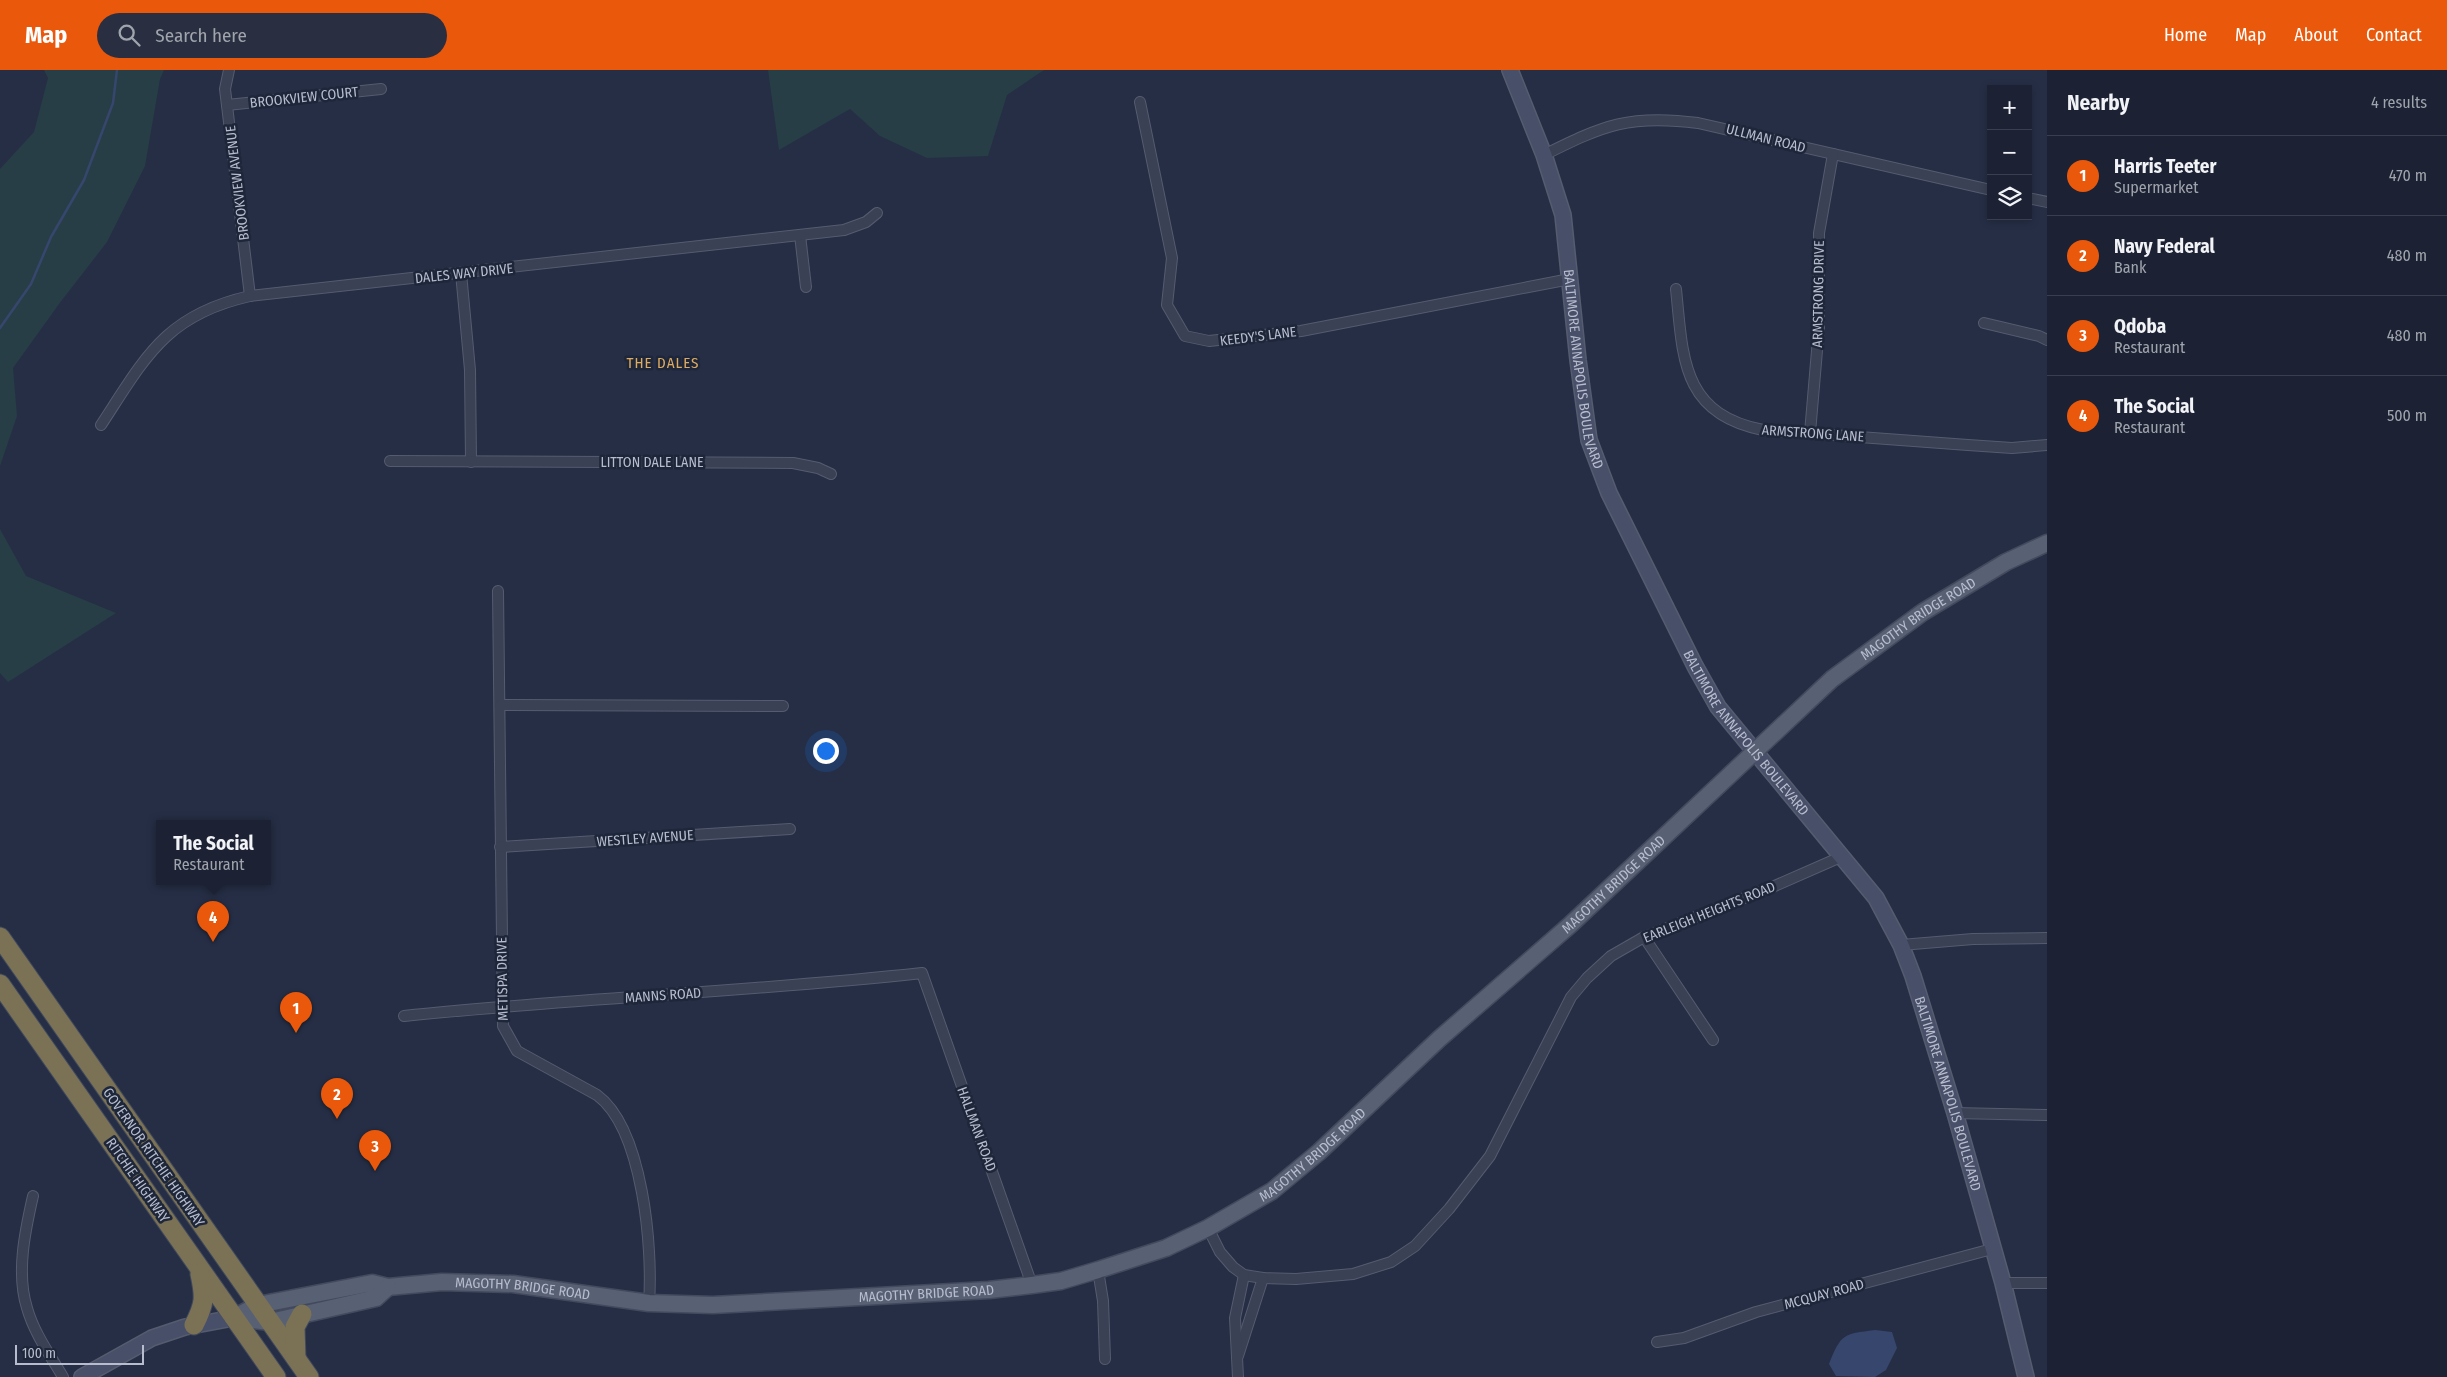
<!DOCTYPE html>
<html lang="en">
<head>
<meta charset="utf-8">
<style>
	body { margin:0; font-family:"Fira Sans Condensed",sans-serif; background:#292f40; color:#f1f3f6 }
	.controls { position:absolute; right:15px; top:15px; display:grid; overflow:hidden; border-radius:0px; box-shadow:0 2px 8px #0003 }
	.controls button { width:45px; height:45px; display:grid; place-items:center; padding:0; border:0; border-bottom:1px solid #3a3f4f; background:#1c2234; color:#f1f3f6; font:25px sans-serif }
	.scale { position:absolute; left:15px; bottom:12px; width:129px; box-sizing:border-box; padding-left:5px; border:2px solid #b7bdce; border-top:0; font-size:14px; line-height:18px; white-space:nowrap; color:#b7bdce; -webkit-text-stroke:4px #1e263a; paint-order:stroke }
	.you { position:absolute; left:825px; top:680px; width:18px; height:18px; margin:-12px; border:4px solid #fff; border-radius:50%; background:#1a73e8; box-shadow:0 0 0 8px #1a73e833 }
	.badge { display:grid; place-items:center; width:32px; height:32px; border-radius:50%; background:#ea580c; color:#fff; font-size:16px; font-weight:700 }
	.pin { position:absolute; translate:-50% -41px; filter:drop-shadow(0 1px 2px #0008) }
	.pin::after { content:''; position:absolute; top:26px; width:18px; height:15px; background:inherit; clip-path:polygon(0 0,100% 0,50% 100%) }
	.popup { position:absolute; left:156px; top:750px; width:115px; height:65px; box-sizing:border-box; display:grid; place-content:center; border-radius:0px; background:#1c2234; filter:drop-shadow(0 1px 4px #0005); font-size:16px; white-space:nowrap; color:#a0a4ac }
	.popup b { font-size:19px; color:#f1f3f6 }
	.popup::after { content:''; position:absolute; left:50%; top:100%; margin-left:-10px; border:10px solid transparent; border-top-color:#1c2234 }
	.list { margin:0; padding:0; list-style:none }
	h2 { display:flex; justify-content:space-between; align-items:center; height:65px; margin:0; padding:0 20px; font-size:21px }
	h2 small { font-size:16px; font-weight:400; color:#a0a4ac }
	.list li { display:grid; grid-template-columns:32px 1fr auto; gap:15px; align-items:center; box-sizing:border-box; height:80px; padding:0 20px; border-top:1px solid #3a3f4f }
	.list b { display:block; font-size:19px; white-space:nowrap }
	.list p { margin:0; font-size:16px; white-space:nowrap; color:#a0a4ac }
	.list em { font-size:16px; font-style:normal; color:#a0a4ac }
	.icon { flex:none; width:28px; height:28px; fill:none; stroke:currentColor; stroke-width:2; stroke-linecap:round; stroke-linejoin:round }
	.map { position:relative; flex:none; width:2047px; height:1307px; overflow:hidden }
	header { display:flex; align-items:center; gap:30px; box-sizing:border-box; height:70px; padding:0 25px; background:#ea580c; color:#fff }
	header strong { font-size:24px }
	nav { display:flex; gap:28px; margin-inline-start:auto; font-size:18px }
	.search { width:350px; height:45px; background:#292f40; display:flex; align-items:center; gap:12px; box-sizing:border-box; padding:0 18px; border-radius:28px; color:#a0a4ac; font-size:19px }
	main { display:flex }
	aside { flex:1; background:#1c2234 }
	.map>svg:first-child { display:block }
</style>
</head>
<body>
<header>
<strong>Map</strong>
<div class="search"><svg class="icon" aria-label="search" viewBox="0 0 24 24"><circle cx="10" cy="10" r="6"/><path d="M15 15l6 6"/></svg>Search here</div>
<nav><a>Home</a><a>Map</a><a>About</a><a>Contact</a></nav>
</header>
<main>
<div class="map">
<svg width="2047" height="1307" viewBox="0 0 2047 1307">
	<rect width="100%" height="100%" fill="#252e45"/>
	<!-- green -->
	<g fill="#273e46">
		<path d="M 44,0 L 164,0 L 160,9 L 145,96 L 107,172 L 59,234 L 13,298 L 17,346 L 0,396 L 0,99 L 34,62 L 48,8 Z"/>
		<path d="M 768,0 L 1044,0 L 1007,25 L 988,86 L 927,88 L 880,66 L 850,39 L 779,80 Z"/>
		<path d="M 0,459 L 26,506 L 116,543 L 8,612 L 0,603 Z"/>
	</g>
	<!-- water -->
	<path fill="#37466d" d="M 1875,1260 L 1892,1262 L 1897,1278 L 1886,1300 L 1875,1307 L 1836,1306 L 1829,1294 C 1841,1264 1843,1264 1875,1260 Z"/>
	<g fill="none" stroke-linecap="round" stroke-linejoin="round">
		<!-- stream -->
		<path stroke="#37466d" stroke-width="2.5" d="M 0,258 L 31,214 L 51,167 L 84,110 L 113,33 L 117,0"/>
		<!-- street casing -->
		<g stroke="#555c6f" stroke-width="12">
			<g id="street">
				<path d="M 229,0 L 225,19 L 250,226"/>
				<path d="M 1140,32 L 1172,188 L 1167,235 L 1185,266 L 1209,271 L 1301,261 L 1570,209"/>
				<path d="M 227,35 L 381,19"/>
				<path d="M 1544,85 C 1604,55 1630,44 1698,53 L 1991,120"/>
				<path d="M 2028,128 L 2047,132"/>
				<path d="M 800,165 L 806,217"/>
				<path d="M 461,203 L 470,300 L 471,392"/>
				<path d="M 1676,219 C 1683,287 1681,344 1763,360 L 1968,375 L 2012,378 L 2047,375"/>
				<path d="M 1984,253 L 2039,266 L 2047,270"/>
				<path d="M 101,355 C 145,288 165,245 250,226 L 844,160 L 866,152 L 877,143"/>
				<path d="M 1810,363 L 1819,257 L 1819,163 L 1833,84"/>
				<path d="M 390,391 L 793,393 L 818,398 L 831,404"/>
				<path d="M 498,521 L 503,956 L 517,981 L 597,1025 C 643,1059 653,1178 649,1233"/>
				<path d="M 500,635 L 783,636"/>
				<path d="M 500,777 L 790,759"/>
				<path d="M 1644,867 L 1713,970"/>
				<path d="M 1901,875 L 1973,869 L 2047,868"/>
				<path d="M 404,946 C 576,928 749,922 922,903 L 1032,1215"/>
				<path d="M 1955,1043 L 2047,1045"/>
				<path d="M 33,1126 C 25,1161 16,1203 27,1238 C 34,1263 50,1285 63,1307"/>
				<path d="M 1208,1158 L 1220,1182 L 1233,1197 L 1244,1205 L 1263,1208 L 1296,1209 L 1353,1204 L 1391,1192 L 1415,1176 L 1449,1139 L 1490,1086 L 1571,927 L 1587,908 L 1611,886 L 1644,867 L 1770,818 L 1843,786"/>
				<path d="M 1098,1200 L 1103,1231 L 1105,1289"/>
				<path d="M 2003,1213 L 2047,1213"/>
				<path d="M 1657,1272 L 1684,1268 L 1756,1242 L 1992,1179"/>
				<path d="M 1238,1286 L 1263,1208"/>
				<path d="M 1238,1307 L 1235,1248 L 1244,1205"/>
			</g>
		</g>
		<!-- secondary casing -->
		<g stroke="#555c6f" stroke-width="18">
			<g id="secondary">
				<path id="s1" d="M 1510,0 L 1544,85 L 1563,145 L 1578,290 L 1589,370 L 1609,423 L 1695,596 L 1718,637 L 1876,828 L 1901,875 L 1913,906 L 1955,1043 L 2003,1213 L 2026,1307"/>
				<path d="M 82,1307 L 152,1268 L 185,1257 L 233,1248"/>
			</g>
		</g>
		<!-- primary casing -->
		<g stroke="#434a5e" stroke-width="19">
			<g id="primary">
				<path id="s2" d="M 233,1248 L 258,1235 L 372,1213 L 388,1217 L 442,1212 L 513,1214 L 649,1233 L 713,1235 L 989,1220 L 1032,1215 L 1061,1211 L 1098,1200 L 1166,1178 L 1208,1158 L 1272,1121 L 1319,1082 L 1439,969 L 1570,855 L 1832,609 L 1923,542 L 2006,492 L 2047,473"/>
				<path d="M 233,1248 L 270,1252 L 376,1228 L 388,1217"/>
			</g>
		</g>
		<!-- highway casing -->
		<g stroke="#41495c" stroke-width="21">
			<g id="highway">
				<path d="M 0,867 L 309,1307"/>
				<path d="M 0,914 L 276,1307"/>
				<path d="M 194,1255 C 205,1234 205,1227 200,1204"/>
				<path d="M 296,1288 L 295,1257 L 302,1244"/>
			</g>
		</g>
		<!-- street -->
		<use href="#street" stroke="#3a4154" stroke-width="10"/>
		<!-- secondary -->
		<use href="#secondary" stroke="#484f68" stroke-width="15"/>
		<!-- primary -->
		<use href="#primary" stroke="#586074" stroke-width="16"/>
		<!-- highway -->
		<use href="#highway" stroke="#7b7256" stroke-width="19"/>
	</g>
	<g text-anchor="middle" stroke-width="5" stroke-linejoin="round" paint-order="stroke">
		<!-- street labels -->
		<g font-size="14" fill="#b7bdce" stroke="#1e263a">
			<text transform="translate(304 27) rotate(-6)" y="5">BROOKVIEW COURT</text>
			<text transform="translate(1766 68) rotate(14)" y="5">ULLMAN ROAD</text>
			<text transform="translate(237 113) rotate(-97)" y="5">BROOKVIEW AVENUE</text>
			<text transform="translate(464 203) rotate(-6)" y="5">DALES WAY DRIVE</text>
			<text transform="translate(1818 224) rotate(-89)" y="5">ARMSTRONG DRIVE</text>
			<text transform="translate(1258 266) rotate(-7)" y="5">KEEDY'S LANE</text>
			<text dy="5" stroke="none"><textPath href="#s1" startOffset="310">BALTIMORE ANNAPOLIS BOULEVARD</textPath></text>
			<text transform="translate(1813 363) rotate(4)" y="5">ARMSTRONG LANE</text>
			<text x="652" y="397">LITTON DALE LANE</text>
			<text dy="5" stroke="none"><textPath href="#s2" startOffset="1931">MAGOTHY BRIDGE ROAD</textPath></text>
			<text dy="5" stroke="none"><textPath href="#s1" startOffset="715">BALTIMORE ANNAPOLIS BOULEVARD</textPath></text>
			<text transform="translate(645 768) rotate(-4)" y="5">WESTLEY AVENUE</text>
			<text dy="5" stroke="none"><textPath href="#s2" startOffset="1526">MAGOTHY BRIDGE ROAD</textPath></text>
			<text transform="translate(1709 842) rotate(-22)" y="5">EARLEIGH HEIGHTS ROAD</text>
			<text transform="translate(502 909) rotate(-91)" y="5">METISPA DRIVE</text>
			<text transform="translate(663 925) rotate(-4)" y="5">MANNS ROAD</text>
			<text dy="5" stroke="none"><textPath href="#s1" startOffset="1135">BALTIMORE ANNAPOLIS BOULEVARD</textPath></text>
			<text transform="translate(977 1059) rotate(70)" y="5">HALLMAN ROAD</text>
			<text dy="5" stroke="none"><textPath href="#s2" startOffset="1121">MAGOTHY BRIDGE ROAD</textPath></text>
			<text transform="translate(154 1087) rotate(55)" y="5">GOVERNOR RITCHIE HIGHWAY</text>
			<text transform="translate(138 1110) rotate(55)" y="5">RITCHIE HIGHWAY</text>
			<text dy="5" stroke="none"><textPath href="#s2" startOffset="296">MAGOTHY BRIDGE ROAD</textPath></text>
			<text dy="5" stroke="none"><textPath href="#s2" startOffset="701">MAGOTHY BRIDGE ROAD</textPath></text>
			<text transform="translate(1824 1224) rotate(-15)" y="5">MCQUAY ROAD</text>
		</g>
		<!-- neighbourhood labels -->
		<g font-size="15" letter-spacing="1" fill="#deab62" stroke="#1e263a">
			<text x="663" y="298">THE DALES</text>
		</g>
	</g>
</svg>
<div class="controls">
<button>+</button>
<button>−</button>
<button><svg class="icon" aria-label="layers" viewBox="0 0 24 24"><path d="M12 4l9 5-9 5-9-5zM3 14l9 5 9-5"/></svg></button>
</div>
<div class="scale">100 m</div>
<div class="you"></div>
<div class="pin badge" style="left:296px;top:963px">1</div>
<div class="pin badge" style="left:337px;top:1049px">2</div>
<div class="pin badge" style="left:375px;top:1101px">3</div>
<div class="pin badge" style="left:213px;top:872px">4</div>
<div class="popup"><b>The Social</b>Restaurant</div>
</div>
<aside>
<h2>Nearby<small>4 results</small></h2>
<ul class="list">
<li><span class="badge">1</span><div><b>Harris Teeter</b><p>Supermarket</p></div><em>470 m</em></li>
<li><span class="badge">2</span><div><b>Navy Federal</b><p>Bank</p></div><em>480 m</em></li>
<li><span class="badge">3</span><div><b>Qdoba</b><p>Restaurant</p></div><em>480 m</em></li>
<li><span class="badge">4</span><div><b>The Social</b><p>Restaurant</p></div><em>500 m</em></li>
</ul>
</aside>
</main>
</body>
</html>
